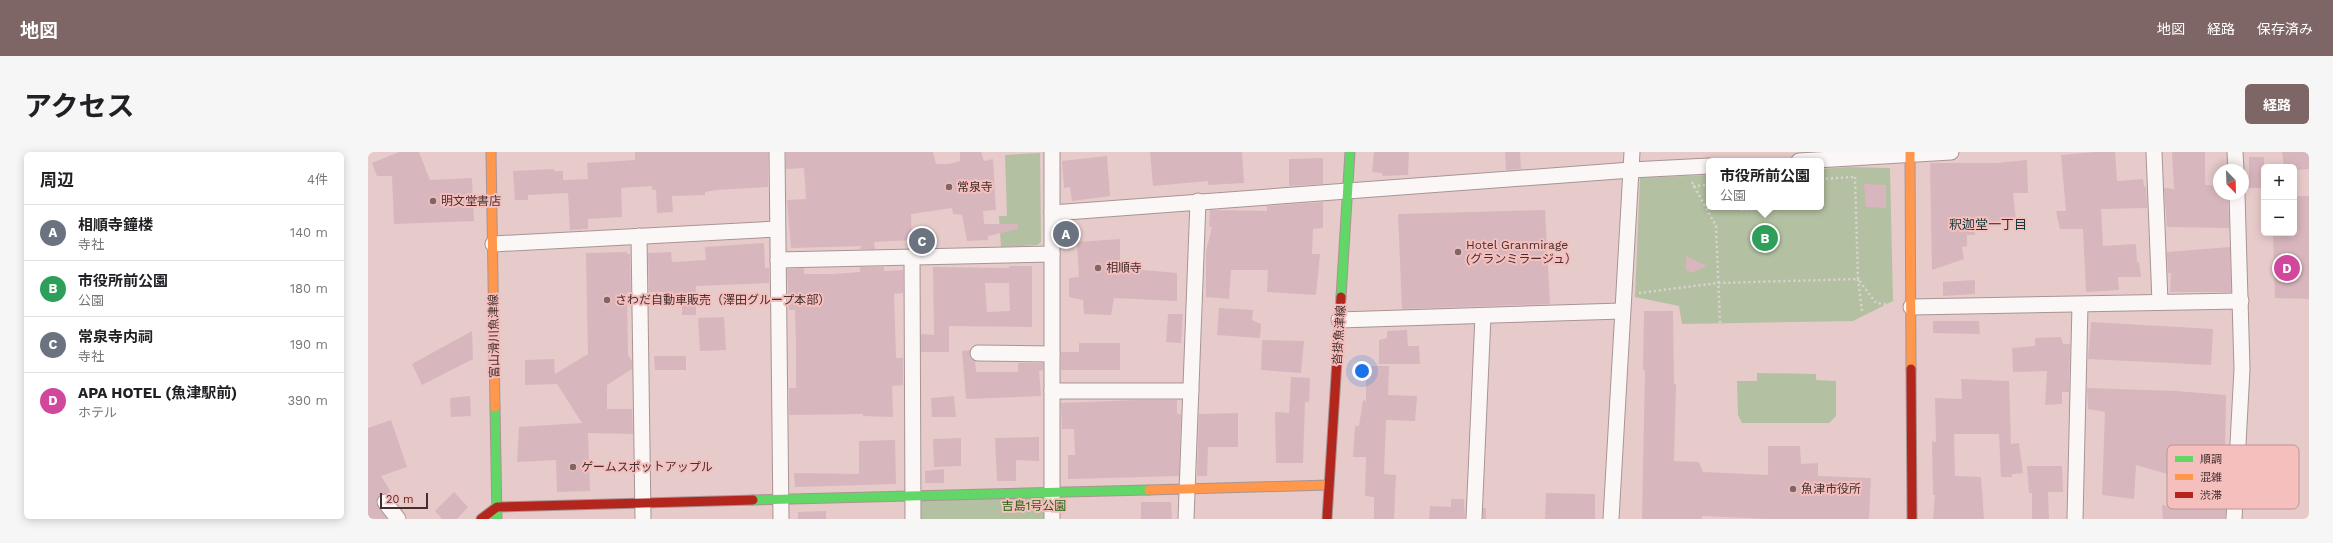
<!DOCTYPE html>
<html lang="ja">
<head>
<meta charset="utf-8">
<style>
	body { margin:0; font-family:"Work Sans","Noto Sans JP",sans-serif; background:#f6f6f6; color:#202124 }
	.controls { position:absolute; right:12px; top:12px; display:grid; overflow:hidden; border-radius:6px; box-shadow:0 2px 10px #0003 }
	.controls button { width:36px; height:36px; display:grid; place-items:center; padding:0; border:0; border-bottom:1px solid #e0e0e0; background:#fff; color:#202124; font:20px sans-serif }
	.compass { position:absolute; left:1845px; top:12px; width:36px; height:36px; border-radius:50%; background:#fff; box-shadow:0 2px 10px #0003; rotate:157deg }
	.scale { position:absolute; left:12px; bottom:10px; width:48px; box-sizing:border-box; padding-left:4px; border:2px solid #442f2e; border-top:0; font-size:11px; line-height:14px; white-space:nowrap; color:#442f2e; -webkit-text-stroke:3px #f4bfbd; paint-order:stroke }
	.you { position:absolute; left:994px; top:219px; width:14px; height:14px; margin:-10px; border:3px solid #fff; border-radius:50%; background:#1a73e8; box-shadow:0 0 0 6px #1a73e833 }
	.badge { display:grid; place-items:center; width:26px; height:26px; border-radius:50%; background:#7d6665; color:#fff; font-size:13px; font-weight:700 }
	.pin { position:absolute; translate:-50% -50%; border:2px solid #fff; box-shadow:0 1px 4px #0006 }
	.popup { position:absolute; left:1338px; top:6px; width:118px; height:52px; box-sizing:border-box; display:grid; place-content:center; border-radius:6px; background:#fff; filter:drop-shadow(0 1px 3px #0005); font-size:13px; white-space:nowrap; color:#757577 }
	.popup b { font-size:15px; color:#202124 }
	.popup::after { content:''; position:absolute; left:50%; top:100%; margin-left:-8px; border:8px solid transparent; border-top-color:#fff }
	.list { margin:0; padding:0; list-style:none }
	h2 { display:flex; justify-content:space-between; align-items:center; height:52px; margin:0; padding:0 16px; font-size:17px }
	h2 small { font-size:13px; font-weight:400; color:#757577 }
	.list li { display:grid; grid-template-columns:26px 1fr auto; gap:12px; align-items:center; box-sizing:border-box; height:56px; padding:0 16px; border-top:1px solid #e0e0e0 }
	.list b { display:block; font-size:15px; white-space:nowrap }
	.list p { margin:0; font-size:13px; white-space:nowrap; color:#757577 }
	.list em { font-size:13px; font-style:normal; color:#757577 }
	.map { position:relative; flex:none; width:1941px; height:367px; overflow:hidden; border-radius:6px }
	header { display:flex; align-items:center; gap:24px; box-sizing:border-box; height:56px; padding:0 20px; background:#7d6665; color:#fff }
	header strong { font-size:19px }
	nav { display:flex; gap:22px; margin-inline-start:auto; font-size:14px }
	.intro { display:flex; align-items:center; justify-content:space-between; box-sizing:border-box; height:96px; padding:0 24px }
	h1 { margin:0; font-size:28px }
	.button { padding:10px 18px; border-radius:6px; background:#7d6665; color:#fff; font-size:14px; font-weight:700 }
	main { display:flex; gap:24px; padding:0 24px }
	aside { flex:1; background:#fff; border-radius:6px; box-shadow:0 2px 10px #0003 }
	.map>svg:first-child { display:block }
</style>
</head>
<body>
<header>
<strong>地図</strong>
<nav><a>地図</a><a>経路</a><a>保存済み</a></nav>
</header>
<div class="intro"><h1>アクセス</h1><a class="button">経路</a></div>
<main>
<aside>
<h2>周辺<small>4件</small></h2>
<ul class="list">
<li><span class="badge" style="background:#6b7280">A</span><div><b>相順寺鐘楼</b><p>寺社</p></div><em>140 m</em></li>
<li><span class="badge" style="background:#2e9e5b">B</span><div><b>市役所前公園</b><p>公園</p></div><em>180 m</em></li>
<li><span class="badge" style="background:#6b7280">C</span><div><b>常泉寺内祠</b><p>寺社</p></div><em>190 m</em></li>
<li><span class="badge" style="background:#d1479c">D</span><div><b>APA HOTEL (魚津駅前)</b><p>ホテル</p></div><em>390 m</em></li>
</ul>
</aside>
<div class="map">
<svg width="1941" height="367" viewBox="0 0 1941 367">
	<rect width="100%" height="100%" fill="#e7cbca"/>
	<!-- green -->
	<g fill="#b3c0a1">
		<path d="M 672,1 L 673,90 L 669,93 L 633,95 L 631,64 L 639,64 L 637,3 Z"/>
		<path d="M 1480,15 L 1522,16 L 1525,149 L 1485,169 L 1314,172 L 1311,154 L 1267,145 L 1272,26 L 1341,23 L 1341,55 L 1453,55 L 1453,17 Z"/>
		<path d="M 1389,221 L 1448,222 L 1448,228 L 1468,229 L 1468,264 L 1461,271 L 1374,271 L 1370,263 L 1369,229 L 1389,229 Z"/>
		<path d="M 684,340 L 684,367 L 545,367 L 545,344 Z"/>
	</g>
	<!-- building -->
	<g fill="#d8b6bd" fill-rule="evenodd">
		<path d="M 31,0 L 51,0 L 62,28 L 104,26 L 106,69 L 26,72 L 24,24 L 9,24 L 4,11 Z"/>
		<path d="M 267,0 L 400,0 L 400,35 L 348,38 L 337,40 L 337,43 L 304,44 L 305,60 L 289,61 L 288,38 L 284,38 L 284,34 L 253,36 L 254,65 L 220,67 L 220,77 L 202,78 L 200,41 L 160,43 L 160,48 L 147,48 L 145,19 L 186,17 L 186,19 L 195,19 L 195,28 L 220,27 L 219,11 L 267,8 Z"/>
		<path d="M 418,0 L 565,0 L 568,12 L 581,12 L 592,9 L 592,0 L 613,0 L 616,9 L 625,7 L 628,58 L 615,59 L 616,72 L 650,72 L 650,77 L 620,84 L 620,88 L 599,89 L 594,63 L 585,62 L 584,56 L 543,62 L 544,88 L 506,90 L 507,97 L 492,97 L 493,94 L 423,96 L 419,48 L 438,47 L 436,16 L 418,17 Z"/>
		<path d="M 782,0 L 874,0 L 876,31 L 840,33 L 840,29 L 785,34 Z"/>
		<path d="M 1006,0 L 1041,0 L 1040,23 L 1015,24 L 1014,21 L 1004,20 Z"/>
		<path d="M 1137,0 L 1152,0 L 1153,17 L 1138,18 Z"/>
		<path d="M 1728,0 L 1747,0 L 1749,29 L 1775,27 L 1776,34 L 1778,35 L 1779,56 L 1733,57 L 1735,94 L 1768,92 L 1769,110 L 1771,110 L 1773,125 L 1750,125 L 1751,138 L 1718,140 L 1715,77 L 1692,77 L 1688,59 L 1698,59 L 1693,3 Z"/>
		<path d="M 1804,0 L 1837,0 L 1837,33 L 1851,34 L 1851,42 L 1860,42 L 1861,76 L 1799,75 L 1796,36 L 1806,37 Z"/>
		<path d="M 1914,0 L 1941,0 L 1941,17 L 1926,18 L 1926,15 L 1916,15 Z"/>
		<path d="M 739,4 L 742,44 L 704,49 L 702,35 L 696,36 L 694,9 Z"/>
		<rect x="1881" y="5" width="15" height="31"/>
		<path d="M 955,6 L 955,32 L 921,34 L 921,7 Z"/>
		<path d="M 1659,8 L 1660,41 L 1645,41 L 1648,68 L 1606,71 L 1607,83 L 1599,83 L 1599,94 L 1594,95 L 1596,107 L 1564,118 L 1562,11 L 1628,11 Z"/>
		<path d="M 1496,32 L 1518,33 L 1518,56 L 1498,55 Z"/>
		<path d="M 1926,44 L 1941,44 L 1941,147 L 1907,146 L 1905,81 L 1926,81 Z"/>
		<path d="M 955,50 L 955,76 L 945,77 L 944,102 L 952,102 L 948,143 L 899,140 L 900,118 L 863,118 L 861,147 L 838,145 L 838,99 L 844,75 L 841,75 L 842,58 L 899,59 L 899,54 Z"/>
		<path d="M 1177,58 L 1182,152 L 1034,157 L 1030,62 Z"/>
		<path d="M 752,87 L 752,116 L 809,121 L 809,149 L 746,146 L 743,163 L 716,162 L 715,148 L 701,145 L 701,126 L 711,125 L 709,90 Z"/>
		<path d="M 396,91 L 397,116 L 401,116 L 401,131 L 328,134 L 328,163 L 314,163 L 314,143 L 305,144 L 305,140 L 281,140 L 280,101 L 303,100 L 304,110 L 338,108 L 337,95 Z"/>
		<path d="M 1862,95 L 1863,140 L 1802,140 L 1803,121 L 1800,121 L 1799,100 Z"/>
		<path d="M 259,100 L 259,102 L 262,102 L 263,140 L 259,141 L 260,203 L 264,209 L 264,217 L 239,233 L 239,257 L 264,257 L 265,282 L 220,281 L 222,339 L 189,340 L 188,308 L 149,310 L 151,275 L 214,271 L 189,232 L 157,233 L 157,208 L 186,207 L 187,222 L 220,202 L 218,101 Z"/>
		<path d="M 1318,104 L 1339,114 L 1323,121 L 1318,118 Z"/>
		<path d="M 641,114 L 664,114 L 664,175 L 581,174 L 581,200 L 553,200 L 553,182 L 566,183 L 565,115 L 641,116 ZM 617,131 L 641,131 L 642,159 L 619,160 Z"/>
		<path d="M 492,115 L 516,115 L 516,119 L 535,118 L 535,141 L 526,142 L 528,206 L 535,206 L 535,233 L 524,234 L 525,265 L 495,264 L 495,262 L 421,263 L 421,236 L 428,236 L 428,191 L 427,158 L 421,158 L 419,117 L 436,116 L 436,122 L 465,122 L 492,120 Z"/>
		<path d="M 1607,128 L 1607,142 L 1575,144 L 1575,130 Z"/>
		<path d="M 851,156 L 885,158 L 884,168 L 893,172 L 892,186 L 849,183 Z"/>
		<path d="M 1276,159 L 1305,159 L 1306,232 L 1308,232 L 1306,309 L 1331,310 L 1335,320 L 1400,323 L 1400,294 L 1432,294 L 1433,312 L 1450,311 L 1450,324 L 1503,326 L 1501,367 L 1401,367 L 1334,364 L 1334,367 L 1274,367 L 1277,218 L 1275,218 Z"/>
		<path d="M 800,162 L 815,162 L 813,191 L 798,190 Z"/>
		<path d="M 356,165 L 358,198 L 332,199 L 330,166 Z"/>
		<path d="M 1565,169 L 1611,169 L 1612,182 L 1565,181 Z"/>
		<path d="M 1723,170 L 1845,177 L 1843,213 L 1720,207 Z"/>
		<path d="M 1039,178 L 1040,194 L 1051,194 L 1052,212 L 1011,212 L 1011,188 L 1019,186 L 1019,179 Z"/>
		<path d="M 104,179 L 105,207 L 54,233 L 44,212 Z"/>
		<path d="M 1693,185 L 1695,192 L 1702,192 L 1701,240 L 1694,240 L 1694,252 L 1677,253 L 1679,219 L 1645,220 L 1644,196 L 1667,194 L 1667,186 Z"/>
		<path d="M 894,188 L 936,189 L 933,221 L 893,218 Z"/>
		<path d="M 711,191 L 752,191 L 752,218 L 693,218 L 693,200 L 711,200 Z"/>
		<path d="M 602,198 L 602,205 L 607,209 L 608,220 L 650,220 L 650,211 L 675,211 L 675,218 L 671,219 L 673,244 L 598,247 L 594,199 Z"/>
		<path d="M 286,204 L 318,204 L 318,218 L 287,218 Z"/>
		<path d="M 998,214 L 1021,214 L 1020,243 L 1049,244 L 1047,269 L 1018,268 L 1016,322 L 1028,323 L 1026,367 L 1006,367 L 1006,345 L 997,344 L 998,305 L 985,305 L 987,274 L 991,274 L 995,248 L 998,249 Z"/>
		<path d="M 923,225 L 942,226 L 941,250 L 937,250 L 935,311 L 908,311 L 907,260 L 921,261 Z"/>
		<path d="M 1593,227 L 1641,229 L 1643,292 L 1651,291 L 1655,321 L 1644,322 L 1644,325 L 1633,325 L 1631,282 L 1586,282 L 1587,324 L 1613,325 L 1616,367 L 1565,367 L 1567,343 L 1565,343 L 1564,289 L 1568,290 L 1567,246 L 1594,247 Z"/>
		<path d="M 1719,236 L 1808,239 L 1858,243 L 1857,302 L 1847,304 L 1843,355 L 1858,355 L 1857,367 L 1795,367 L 1794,353 L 1800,354 L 1799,322 L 1768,313 L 1766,347 L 1734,343 L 1737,260 L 1720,257 Z"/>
		<path d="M 102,244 L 103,264 L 83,265 L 82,246 Z"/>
		<path d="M 586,244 L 588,265 L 564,265 L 563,246 Z"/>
		<path d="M 768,248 L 809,248 L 809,262 L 813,262 L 811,324 L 700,327 L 700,303 L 707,303 L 706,277 L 694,277 L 693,251 Z"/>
		<path d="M 870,261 L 870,295 L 840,295 L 839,324 L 829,324 L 831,262 Z"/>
		<path d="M 23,268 L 39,315 L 13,324 L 23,340 L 12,343 L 8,351 L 19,367 L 0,367 L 0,276 Z"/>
		<path d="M 671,285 L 671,309 L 648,308 L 648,329 L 629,329 L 627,286 Z"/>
		<path d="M 593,286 L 593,314 L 566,315 L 565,287 Z"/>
		<path d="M 527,288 L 528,332 L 427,335 L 426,321 L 491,322 L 491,289 Z"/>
		<path d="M 1659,314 L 1694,314 L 1695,340 L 1680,340 L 1681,367 L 1664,367 L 1664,341 L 1661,341 Z"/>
		<path d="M 576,317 L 576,331 L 557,331 L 557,319 Z"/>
		<path d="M 86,340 L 100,355 L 89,367 L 74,367 L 67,359 Z"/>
		<path d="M 1178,341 L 1227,342 L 1227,367 L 1177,367 Z"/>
		<path d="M 1083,347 L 1096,347 L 1097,367 L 1061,367 L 1062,354 L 1083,355 Z"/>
		<path d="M 773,350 L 803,350 L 804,367 L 773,367 Z"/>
		<rect x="1115" y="356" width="3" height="11"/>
		<path d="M 458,359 L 458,367 L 430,367 L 430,360 Z"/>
	</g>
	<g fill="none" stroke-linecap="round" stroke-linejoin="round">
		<!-- street casing -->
		<g stroke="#a99494" stroke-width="17">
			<g id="street">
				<path d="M 409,0 L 413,367"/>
				<path d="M 684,0 L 684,367"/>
				<path d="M 1786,0 L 1792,150"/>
				<path d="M 1867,0 L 1868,18"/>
				<path d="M 1431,9 L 1583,0"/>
				<path d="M 684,61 L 1263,18 L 1341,14"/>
				<path d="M 271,84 L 275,367"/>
				<path d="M 125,92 L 409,77"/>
				<path d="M 544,105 L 545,367"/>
				<path d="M 410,108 L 684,102"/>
				<path d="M 1543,155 L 1873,149"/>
				<path d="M 971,168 L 1254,159"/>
				<path d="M 610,201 L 684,202"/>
				<path d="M 684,239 L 823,239"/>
				<path d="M 17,350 L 30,367"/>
				<path d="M 818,367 L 830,49"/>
				<path d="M 1106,367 L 1115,164"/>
				<path d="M 1243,367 L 1264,0"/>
				<path d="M 1707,367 L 1712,153"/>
				<path d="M 1866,367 L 1874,217 L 1869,42"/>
			</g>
		</g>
		<!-- fast casing -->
		<g stroke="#a99494" stroke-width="11">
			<g id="fast">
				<path d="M 973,145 L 982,0"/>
				<path d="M 127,255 L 129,367"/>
				<path d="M 385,348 L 781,338"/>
			</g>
		</g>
		<!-- slow casing -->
		<g stroke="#a99494" stroke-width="11">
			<g id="slow">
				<path d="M 123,0 L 127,255"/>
				<path d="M 1542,0 L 1543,217"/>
				<path d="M 781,338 L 961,333"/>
			</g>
		</g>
		<!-- jam casing -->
		<g stroke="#a99494" stroke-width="11">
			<g id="jam">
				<path d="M 1543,217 L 1544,367"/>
				<path d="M 113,367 L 129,355 L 385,348"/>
				<path d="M 959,367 L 973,145"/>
			</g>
		</g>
		<!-- path -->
		<g stroke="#dcd3d2" stroke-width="2.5" stroke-dasharray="2 3" stroke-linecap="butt">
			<path d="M 1453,27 L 1486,25"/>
			<path d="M 1324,30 L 1348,74 L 1352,171"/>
			<path d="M 1325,34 L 1341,33"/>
			<path d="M 1370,55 L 1371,58 L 1408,55"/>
			<path d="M 1271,141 L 1350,131 L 1490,127 L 1487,25"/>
			<path d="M 1494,159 L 1490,127 L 1508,151 L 1524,153"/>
		</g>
		<!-- street -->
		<use href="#street" stroke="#fbf7f7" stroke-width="15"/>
		<!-- fast -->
		<use href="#fast" stroke="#63d668" stroke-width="9"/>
		<!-- slow -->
		<use href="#slow" stroke="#ff974d" stroke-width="9"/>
		<!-- jam -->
		<use href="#jam" stroke="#b3261e" stroke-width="9"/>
	</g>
	<!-- markers -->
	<g fill="#7d6665" stroke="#f4bfbd" stroke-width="1.5">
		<circle cx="581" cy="35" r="4"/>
		<circle cx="65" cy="49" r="4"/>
		<circle cx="1090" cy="100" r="4"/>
		<circle cx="730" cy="116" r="4"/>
		<circle cx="239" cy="148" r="4"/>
		<circle cx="205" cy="315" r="4"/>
		<circle cx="1425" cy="337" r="4"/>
	</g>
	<g text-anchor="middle" stroke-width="4" stroke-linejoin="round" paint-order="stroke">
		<!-- poi labels -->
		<g font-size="12" fill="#442f2e" stroke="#f4bfbd" text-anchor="start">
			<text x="589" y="39">常泉寺</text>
			<text x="73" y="53">明文堂書店</text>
			<text x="1098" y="97">Hotel Granmirage<tspan x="1098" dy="14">(グランミラージュ）</tspan></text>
			<text x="738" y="120">相順寺</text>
			<text x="247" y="152">さわだ自動車販売（澤田グループ本部）</text>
			<text x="213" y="319">ゲームスポットアップル</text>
			<text x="1433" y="341">魚津市役所</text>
		</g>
		<!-- street labels -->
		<g font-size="12" fill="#442f2e" stroke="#f4bfbd">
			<text transform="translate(971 183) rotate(-86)" y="4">沓掛魚津線</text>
			<text transform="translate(126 184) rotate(-91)" y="4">富山滑川魚津線</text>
		</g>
		<!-- park labels -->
		<g font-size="12" fill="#206411" stroke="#f4bfbd">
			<text x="666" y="358">吉島1号公園</text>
		</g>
		<!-- neighbourhood labels -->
		<g font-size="13" fill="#17393b" stroke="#f4bfbd">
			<text x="1620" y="77">釈迦堂一丁目</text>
		</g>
	</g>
	<!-- legend -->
	<rect x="1799" y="293" width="132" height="64" rx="6" fill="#f4bfbd" stroke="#bf9492" stroke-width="1"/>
	<rect x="1807" y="304" width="18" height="6" fill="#63d668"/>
	<rect x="1807" y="322" width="18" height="6" fill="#ff974d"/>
	<rect x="1807" y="340" width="18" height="6" fill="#b3261e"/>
	<g font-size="11" fill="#442f2e">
		<text x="1832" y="311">順調</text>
		<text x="1832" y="329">混雑</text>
		<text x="1832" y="347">渋滞</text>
	</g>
</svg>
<div class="controls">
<button>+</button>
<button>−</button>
</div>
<svg class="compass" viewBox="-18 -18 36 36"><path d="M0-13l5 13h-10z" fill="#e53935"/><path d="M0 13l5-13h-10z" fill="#757577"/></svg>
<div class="scale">20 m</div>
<div class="you"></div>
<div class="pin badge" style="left:698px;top:82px;background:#6b7280">A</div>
<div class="pin badge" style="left:1397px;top:86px;background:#2e9e5b">B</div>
<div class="popup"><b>市役所前公園</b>公園</div>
<div class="pin badge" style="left:554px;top:89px;background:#6b7280">C</div>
<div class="pin badge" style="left:1919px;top:116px;background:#d1479c">D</div>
</div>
</main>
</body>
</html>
